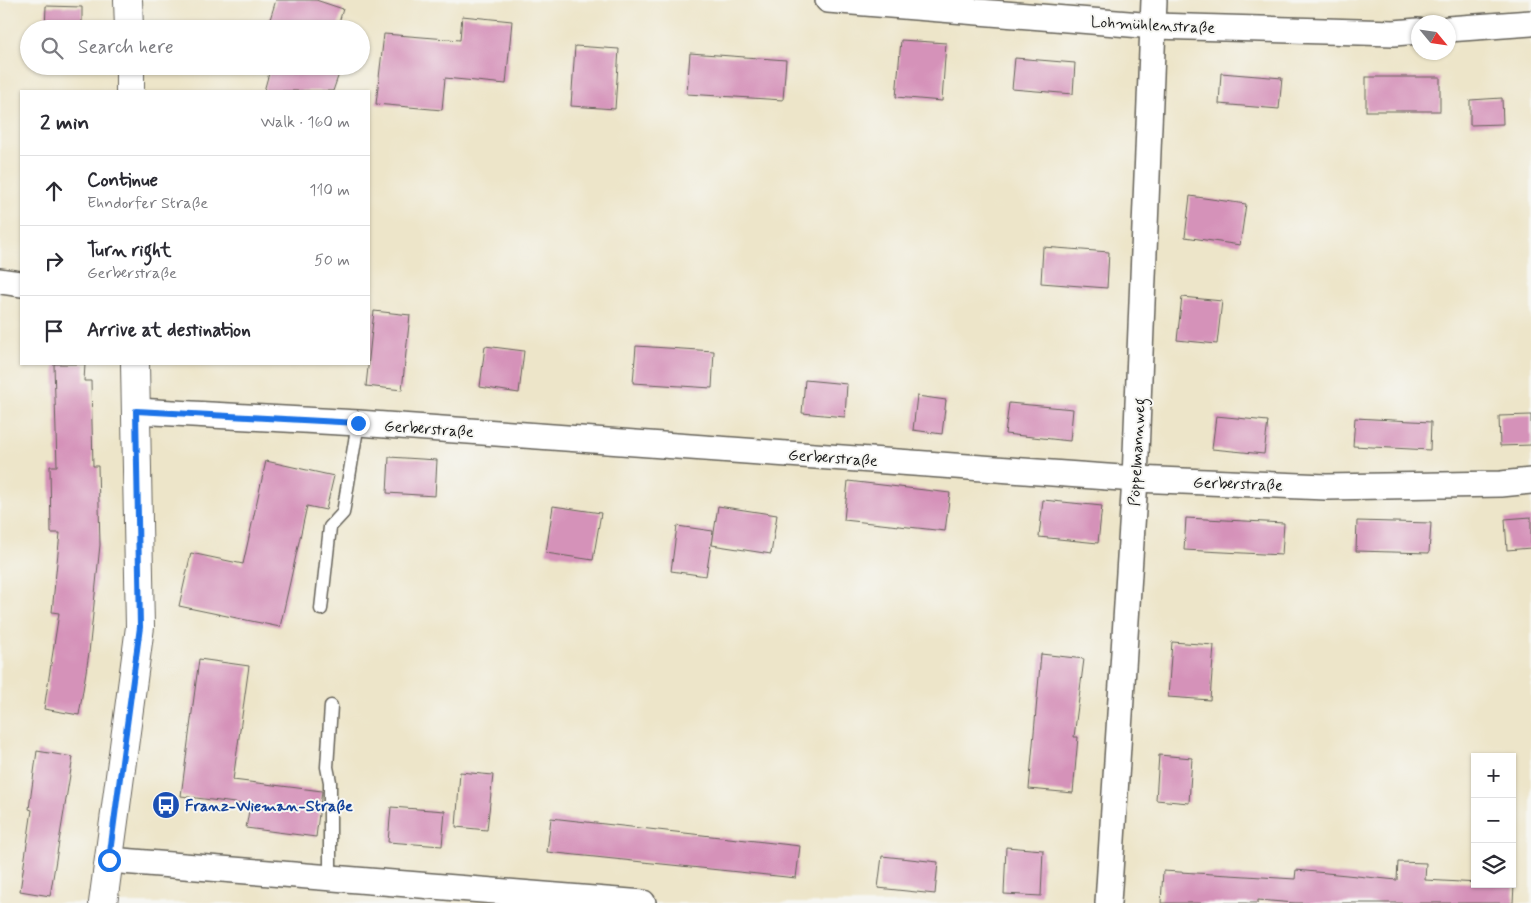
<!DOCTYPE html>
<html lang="en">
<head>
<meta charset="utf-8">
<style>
	body { margin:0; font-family:Mynerve,sans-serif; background:#f7f7f7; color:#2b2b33 }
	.controls { position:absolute; right:15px; bottom:15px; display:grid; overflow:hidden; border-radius:0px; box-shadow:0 1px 4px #0004 }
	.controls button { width:45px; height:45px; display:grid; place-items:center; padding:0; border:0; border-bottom:1px solid #e1e1e2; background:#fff; color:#2b2b33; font:25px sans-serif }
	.compass { position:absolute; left:1411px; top:15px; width:45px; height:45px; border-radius:50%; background:#fff; box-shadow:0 1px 4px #0004; rotate:119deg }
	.stop { position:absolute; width:15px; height:15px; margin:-11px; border:4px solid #1a73e8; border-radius:50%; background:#fff }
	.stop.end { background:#1a73e8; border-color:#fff; box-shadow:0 1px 5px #0008 }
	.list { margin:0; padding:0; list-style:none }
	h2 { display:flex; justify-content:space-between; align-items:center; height:65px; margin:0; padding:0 20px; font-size:21px }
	h2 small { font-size:16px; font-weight:400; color:#7c7c81 }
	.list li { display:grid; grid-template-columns:32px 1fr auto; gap:15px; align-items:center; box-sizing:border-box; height:70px; padding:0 20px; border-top:1px solid #e1e1e2 }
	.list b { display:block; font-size:19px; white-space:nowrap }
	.list p { margin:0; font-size:16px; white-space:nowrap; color:#7c7c81 }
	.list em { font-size:16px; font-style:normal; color:#7c7c81 }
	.icon { flex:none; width:28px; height:28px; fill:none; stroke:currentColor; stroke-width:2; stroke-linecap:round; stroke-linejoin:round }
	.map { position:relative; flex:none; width:1531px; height:903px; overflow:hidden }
	.search { position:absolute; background:#fff; box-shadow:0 1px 4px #0004; left:20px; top:20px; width:350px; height:55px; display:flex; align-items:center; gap:12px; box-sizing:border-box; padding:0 18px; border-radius:28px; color:#7c7c81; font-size:19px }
	.panel { position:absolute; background:#fff; box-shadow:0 1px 4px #0004; left:20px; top:90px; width:350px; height:275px; border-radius:0px }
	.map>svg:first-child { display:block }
</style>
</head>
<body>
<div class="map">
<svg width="1531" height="903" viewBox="0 0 1531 903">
	<rect width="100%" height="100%" fill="#f6f6f2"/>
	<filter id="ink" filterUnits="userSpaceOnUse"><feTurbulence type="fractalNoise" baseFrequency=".02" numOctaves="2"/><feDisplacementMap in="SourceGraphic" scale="10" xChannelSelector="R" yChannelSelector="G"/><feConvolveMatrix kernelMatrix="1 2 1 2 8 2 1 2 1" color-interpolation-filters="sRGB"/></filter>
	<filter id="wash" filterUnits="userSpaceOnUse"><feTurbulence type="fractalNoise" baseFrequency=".0096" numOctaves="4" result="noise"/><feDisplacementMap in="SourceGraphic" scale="20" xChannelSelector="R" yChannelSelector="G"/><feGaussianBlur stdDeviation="1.12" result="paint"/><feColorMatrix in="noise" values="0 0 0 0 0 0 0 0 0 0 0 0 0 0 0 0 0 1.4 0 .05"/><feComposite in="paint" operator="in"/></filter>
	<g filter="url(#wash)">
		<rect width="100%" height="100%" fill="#ede5c9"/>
		<g id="blocks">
			<!-- building -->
			<g fill="#d592b9">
				<path d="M 276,0 L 316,0 L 343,9 L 337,29 L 267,29 Z"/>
				<path d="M 46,6 L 82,7 L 82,29 L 45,29 Z"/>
				<path d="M 462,16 L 512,21 L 506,84 L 445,78 L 442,110 L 376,104 L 384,34 L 460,40 Z"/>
				<path d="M 901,40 L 946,43 L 942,101 L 896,97 Z"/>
				<path d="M 575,46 L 619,49 L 615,109 L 571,106 Z"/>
				<path d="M 690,53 L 786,60 L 783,100 L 687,94 Z"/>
				<path d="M 1015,58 L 1075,63 L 1073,94 L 1012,89 Z"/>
				<path d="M 271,66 L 336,66 L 341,68 L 333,91 L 264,91 Z"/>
				<path d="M 1221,73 L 1282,78 L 1279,109 L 1219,104 Z"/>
				<rect x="1366" y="77" width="74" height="34"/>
				<path d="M 1502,98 L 1503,124 L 1470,125 L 1470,100 Z"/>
				<path d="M 1190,196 L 1246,204 L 1240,245 L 1185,237 Z"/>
				<path d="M 1043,247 L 1109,252 L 1107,288 L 1041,283 Z"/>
				<path d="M 1182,297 L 1222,301 L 1217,344 L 1177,340 Z"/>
				<path d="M 374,311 L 410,315 L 402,390 L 366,386 Z"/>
				<path d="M 485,346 L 524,351 L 519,393 L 480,387 Z"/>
				<path d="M 636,346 L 714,351 L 712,388 L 633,383 Z"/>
				<path d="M 54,364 L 85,364 L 84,381 L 91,381 L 93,466 L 98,466 L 100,545 L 89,653 L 79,715 L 44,709 L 59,613 L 52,612 L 60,533 L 51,533 L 50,466 L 57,466 Z"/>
				<path d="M 805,380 L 847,384 L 845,417 L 802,413 Z"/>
				<path d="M 917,396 L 946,400 L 942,434 L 913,430 Z"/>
				<path d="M 1009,403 L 1073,409 L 1070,441 L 1005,434 Z"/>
				<path d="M 1531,415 L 1531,445 L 1500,446 L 1499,416 Z"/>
				<path d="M 1216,416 L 1268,421 L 1264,454 L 1212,449 Z"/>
				<path d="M 1355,418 L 1431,422 L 1430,450 L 1353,446 Z"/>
				<path d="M 389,457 L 437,460 L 435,496 L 387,493 Z"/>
				<path d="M 266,461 L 334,476 L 326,510 L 307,506 L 280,627 L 179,606 L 191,553 L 243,564 Z"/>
				<path d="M 848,481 L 950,493 L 945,531 L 844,520 Z"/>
				<path d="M 1043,500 L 1102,506 L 1098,543 L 1039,537 Z"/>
				<path d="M 553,506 L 601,513 L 593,560 L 546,553 Z"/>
				<path d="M 718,506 L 777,515 L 771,554 L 712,545 Z"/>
				<path d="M 1531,517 L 1531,548 L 1507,550 L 1505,519 Z"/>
				<path d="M 1186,518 L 1284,523 L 1282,555 L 1184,550 Z"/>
				<path d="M 1357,521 L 1431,523 L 1429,553 L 1356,551 Z"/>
				<path d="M 677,526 L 713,531 L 706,576 L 671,571 Z"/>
				<path d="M 1172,642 L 1214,645 L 1210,700 L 1168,697 Z"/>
				<path d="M 1041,654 L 1084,659 L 1074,737 L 1078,737 L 1073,793 L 1029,789 Z"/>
				<path d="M 199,659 L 249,666 L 233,780 L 322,791 L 316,837 L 246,828 L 250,805 L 181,796 Z"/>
				<path d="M 37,751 L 73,757 L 50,896 L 20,891 L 32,810 L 29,809 Z"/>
				<path d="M 1159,755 L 1192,758 L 1189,803 L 1156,800 Z"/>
				<path d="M 460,772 L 493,775 L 487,830 L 456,827 Z"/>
				<path d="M 391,807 L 445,811 L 442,846 L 388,842 Z"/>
				<path d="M 551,818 L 800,846 L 796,878 L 547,852 Z"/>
				<path d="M 1006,847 L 1043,850 L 1041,896 L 1004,894 Z"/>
				<path d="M 882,856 L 938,862 L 935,894 L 878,888 Z"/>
				<path d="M 1398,862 L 1426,863 L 1425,880 L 1514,885 L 1513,903 L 1295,903 L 1258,900 L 1258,903 L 1161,903 L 1163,871 L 1295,879 L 1296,870 L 1397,880 Z"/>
			</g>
		</g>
	</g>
	<g filter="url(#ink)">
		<use href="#blocks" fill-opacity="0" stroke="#656259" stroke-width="1"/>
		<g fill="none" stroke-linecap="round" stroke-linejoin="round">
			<!-- lane casing -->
			<g stroke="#656259" stroke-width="15">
				<g id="lane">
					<path d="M 321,609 L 330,527 L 343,513 L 358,423"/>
					<path d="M 330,878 L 330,782 L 327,767 L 331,706"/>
				</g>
			</g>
			<!-- street casing -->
			<g stroke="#656259" stroke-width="28">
				<g id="street">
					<path d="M 828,0 L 1154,26 L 1394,33 L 1418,31"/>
					<path d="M 1448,29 L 1531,23"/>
					<path d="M 0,281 L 21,284"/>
					<path d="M 136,411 L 358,423 L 1135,479 L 1326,487 L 1501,484 L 1531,481"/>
					<path d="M 109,860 L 643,903"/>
					<path d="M 1108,903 L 1135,479 L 1154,0"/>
				</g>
			</g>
			<!-- secondary casing -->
			<g stroke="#656259" stroke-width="30">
				<g id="secondary">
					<path d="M 128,0 L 129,29"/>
					<path d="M 130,66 L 130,91"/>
					<path d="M 103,903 L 140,627 L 135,364"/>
				</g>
			</g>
			<!-- lane -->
			<use href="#lane" stroke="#fff" stroke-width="12"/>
			<!-- street -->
			<use href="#street" stroke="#fff" stroke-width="25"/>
			<!-- secondary -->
			<use href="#secondary" stroke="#fff" stroke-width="28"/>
		</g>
	</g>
	<g fill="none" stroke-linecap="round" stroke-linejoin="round" filter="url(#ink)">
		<!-- route -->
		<path stroke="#1a73e8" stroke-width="6" d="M 109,860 L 140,627 L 136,411 L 358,423"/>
	</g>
	<!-- icons -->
	<defs>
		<g id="bus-disc" transform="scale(1.4375)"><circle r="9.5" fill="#1a4fb4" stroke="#f6f6f2"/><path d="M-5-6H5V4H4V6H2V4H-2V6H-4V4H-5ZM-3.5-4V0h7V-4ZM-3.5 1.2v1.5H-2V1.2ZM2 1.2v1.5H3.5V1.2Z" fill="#fff"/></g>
	</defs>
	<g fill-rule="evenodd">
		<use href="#bus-disc" x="166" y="805"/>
	</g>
	<g text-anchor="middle" stroke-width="4" stroke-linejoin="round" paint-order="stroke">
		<!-- street labels -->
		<g font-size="16" fill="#1c1c1c" stroke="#f6f6f2">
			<text transform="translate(1153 24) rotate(3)" y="6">Lohmühlenstraße</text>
			<text transform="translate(429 428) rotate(4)" y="6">Gerberstraße</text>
			<text transform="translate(1136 452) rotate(-87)" y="6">Pöppelmannweg</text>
			<text transform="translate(833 457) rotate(4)" y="6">Gerberstraße</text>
			<text transform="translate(1238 483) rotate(2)" y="6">Gerberstraße</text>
		</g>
		<!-- transit labels -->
		<g font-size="16" font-weight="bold" fill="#164399" stroke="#f6f6f2" text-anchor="start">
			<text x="185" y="811">Franz-Wieman-Straße</text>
		</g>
	</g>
</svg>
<div class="controls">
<button>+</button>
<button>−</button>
<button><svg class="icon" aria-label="layers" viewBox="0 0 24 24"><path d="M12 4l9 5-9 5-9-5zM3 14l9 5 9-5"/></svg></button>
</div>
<svg class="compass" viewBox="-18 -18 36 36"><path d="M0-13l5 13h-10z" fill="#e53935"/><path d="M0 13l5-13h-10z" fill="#7c7c81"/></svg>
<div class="stop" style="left:109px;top:860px"></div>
<div class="stop end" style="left:358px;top:423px"></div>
<div class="search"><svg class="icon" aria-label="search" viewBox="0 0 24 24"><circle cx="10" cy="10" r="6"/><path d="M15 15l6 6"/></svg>Search here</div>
<section class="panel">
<h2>2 min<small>Walk · 160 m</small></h2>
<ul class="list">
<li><svg class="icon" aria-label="ahead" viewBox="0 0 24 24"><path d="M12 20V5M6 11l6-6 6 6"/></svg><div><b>Continue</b><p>Ehndorfer Straße</p></div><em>110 m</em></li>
<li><svg class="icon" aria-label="right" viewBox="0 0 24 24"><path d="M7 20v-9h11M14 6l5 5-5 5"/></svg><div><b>Turn right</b><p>Gerberstraße</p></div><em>50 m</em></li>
<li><svg class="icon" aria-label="arrive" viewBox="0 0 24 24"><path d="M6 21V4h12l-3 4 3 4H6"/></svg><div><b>Arrive at destination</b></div></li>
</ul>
</section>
</div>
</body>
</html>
